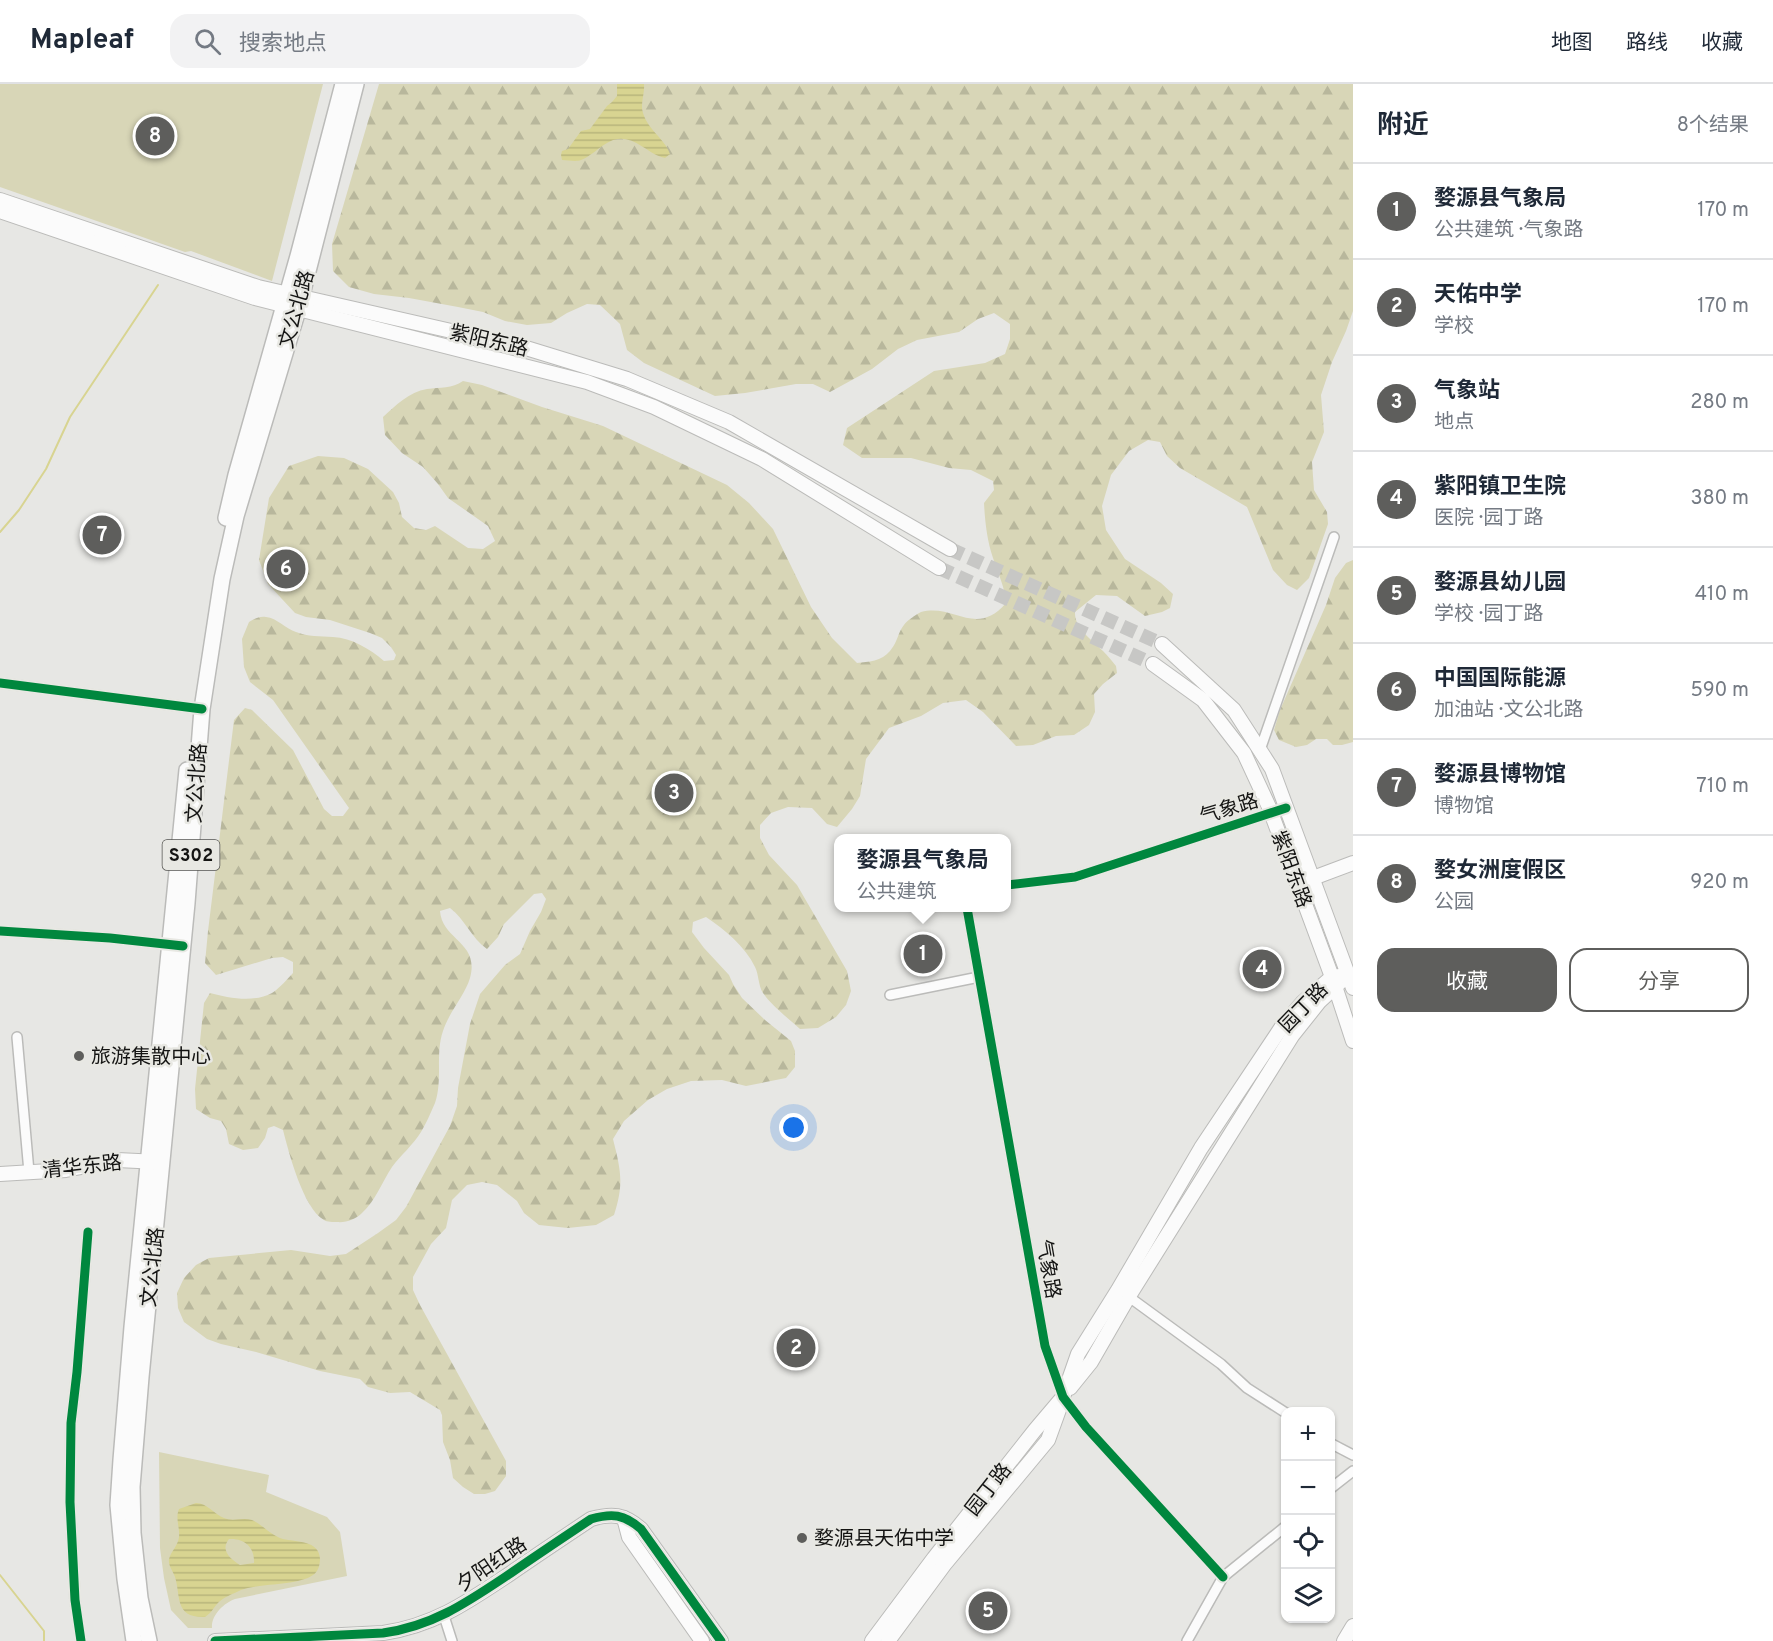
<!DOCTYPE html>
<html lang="zh">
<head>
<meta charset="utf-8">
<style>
	body { margin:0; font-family:Overpass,"Noto Sans SC",sans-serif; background:#f2f2f3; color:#1f2937 }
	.controls { position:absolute; right:18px; bottom:18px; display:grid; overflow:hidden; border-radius:12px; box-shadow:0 2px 4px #0004 }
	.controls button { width:54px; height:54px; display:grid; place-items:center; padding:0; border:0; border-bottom:2px solid #e0e1e3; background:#fff; color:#1f2937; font:30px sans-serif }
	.you { position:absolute; left:794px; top:1044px; width:21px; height:21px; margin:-15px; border:4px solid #fff; border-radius:50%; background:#1a73e8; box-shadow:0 0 0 9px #1a73e833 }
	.badge { display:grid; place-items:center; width:39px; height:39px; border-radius:50%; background:#5e5e5c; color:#fff; font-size:20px; font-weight:700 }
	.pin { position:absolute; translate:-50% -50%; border:3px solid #fff; box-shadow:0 2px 6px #0006 }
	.popup { position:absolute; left:834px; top:750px; width:177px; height:78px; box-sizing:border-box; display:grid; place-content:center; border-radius:12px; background:#fff; filter:drop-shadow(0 2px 4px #0005); font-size:20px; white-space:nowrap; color:#747a83 }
	.popup b { font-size:22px; color:#1f2937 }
	.popup::after { content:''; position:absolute; left:50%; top:100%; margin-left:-12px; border:12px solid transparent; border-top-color:#fff }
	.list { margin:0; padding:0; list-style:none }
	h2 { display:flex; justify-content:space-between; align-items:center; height:78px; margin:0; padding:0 24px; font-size:26px }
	h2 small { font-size:20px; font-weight:400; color:#747a83 }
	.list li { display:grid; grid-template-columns:39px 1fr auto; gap:18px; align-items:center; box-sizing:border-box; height:96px; padding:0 24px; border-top:2px solid #e0e1e3 }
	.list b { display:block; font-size:22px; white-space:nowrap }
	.list p { margin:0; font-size:20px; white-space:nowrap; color:#747a83 }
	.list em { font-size:20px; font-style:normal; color:#747a83 }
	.actions { display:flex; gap:12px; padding:18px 24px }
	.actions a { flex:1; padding:14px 0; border:2px solid #5e5e5c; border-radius:18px; text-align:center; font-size:21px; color:#5e5e5c }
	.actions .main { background:#5e5e5c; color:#fff }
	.icon { flex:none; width:33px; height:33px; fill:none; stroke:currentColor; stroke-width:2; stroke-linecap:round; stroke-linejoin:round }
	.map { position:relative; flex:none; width:1353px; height:1557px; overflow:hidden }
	header { display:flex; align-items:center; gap:36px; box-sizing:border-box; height:84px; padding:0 30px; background:#fff; border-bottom:2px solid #e0e1e3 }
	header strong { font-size:28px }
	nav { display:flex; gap:33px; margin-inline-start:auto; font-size:21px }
	.search { width:420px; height:54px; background:#f2f2f3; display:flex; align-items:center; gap:15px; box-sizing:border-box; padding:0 21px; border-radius:18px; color:#747a83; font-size:22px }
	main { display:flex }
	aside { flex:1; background:#fff }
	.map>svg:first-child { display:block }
</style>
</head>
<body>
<header>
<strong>Mapleaf</strong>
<div class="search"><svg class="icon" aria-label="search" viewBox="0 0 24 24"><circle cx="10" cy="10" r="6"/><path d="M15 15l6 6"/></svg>搜索地点</div>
<nav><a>地图</a><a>路线</a><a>收藏</a></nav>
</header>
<main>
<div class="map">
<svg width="1353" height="1557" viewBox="0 0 1353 1557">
	<defs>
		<pattern id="forest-firs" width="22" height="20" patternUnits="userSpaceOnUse" patternTransform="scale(1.5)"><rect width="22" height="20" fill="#d8d6b7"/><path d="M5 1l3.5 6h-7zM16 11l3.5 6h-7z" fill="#b8b79c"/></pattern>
		<pattern id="water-rules" width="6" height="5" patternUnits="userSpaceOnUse" patternTransform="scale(1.5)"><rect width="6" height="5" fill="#d8d491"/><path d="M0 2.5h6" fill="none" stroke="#b8b57c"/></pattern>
	</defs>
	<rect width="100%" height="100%" fill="#e7e7e4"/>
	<!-- forest -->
	<g fill="url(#forest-firs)">
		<path d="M 379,0 L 1353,0 L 1353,227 L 1346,247 L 1332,278 L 1321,311 L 1324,348 L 1312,378 L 1314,406 L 1327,428 L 1328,440 L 1309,494 L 1297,506 L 1287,501 L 1273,486 L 1247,423 L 1180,384 L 1167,372 L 1160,358 L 1148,356 L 1129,367 L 1111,391 L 1102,422 L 1106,446 L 1125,475 L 1161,499 L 1173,510 L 1170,524 L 1162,528 L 1145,532 L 1117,512 L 1096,511 L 1075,528 C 1074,544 1093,557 1103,567 C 1108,572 1112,577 1116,582 L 1117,589 L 1103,600 L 1094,610 L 1095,628 L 1089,641 L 1074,651 L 1056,652 L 1033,661 L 1016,662 L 983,628 L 966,616 L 943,619 L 921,632 L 889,644 L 866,675 L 860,712 L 852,725 L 837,743 L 827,740 L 812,724 L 788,723 L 771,729 L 760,741 L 760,754 L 769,771 L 797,801 L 847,887 L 851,907 L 846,921 L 836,933 L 818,944 L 800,945 C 789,935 771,921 763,909 C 758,901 759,891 755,883 C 745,862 725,846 706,833 L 693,838 L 692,848 L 704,864 L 729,891 L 733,900 L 742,914 L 765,936 L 791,957 L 795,967 L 795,983 L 786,994 L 746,1002 L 722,996 L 691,997 L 667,1005 L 648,1016 L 624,1037 L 613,1055 C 621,1087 624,1100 614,1131 L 596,1141 L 568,1144 L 539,1141 L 524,1129 L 517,1117 L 497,1101 L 482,1098 L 467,1101 L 452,1116 L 446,1144 L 431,1160 L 413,1193 L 413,1206 L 420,1221 L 506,1377 L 506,1392 L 495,1407 L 485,1410 L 474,1410 L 463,1403 L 453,1394 L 450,1376 L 443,1358 L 442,1331 L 440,1326 L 410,1308 L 390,1309 L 368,1303 L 360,1295 L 320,1287 L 256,1268 L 221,1260 L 207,1255 L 184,1238 L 178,1224 L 177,1209 L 184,1194 L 196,1181 L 209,1174 L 291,1166 L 330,1172 L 346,1170 L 378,1149 L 396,1136 L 406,1123 L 450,1042 L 457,1022 L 458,1004 L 470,940 L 480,910 L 505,881 L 520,870 L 530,847 L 541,828 L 546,815 L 542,809 L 534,810 L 504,840 L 498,853 L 487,865 C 471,854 465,835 450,824 L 440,827 C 442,856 480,858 470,894 C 465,911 449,928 443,947 C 435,970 443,996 435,1019 C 431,1028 426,1040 421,1048 C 413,1061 401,1071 392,1083 C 382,1098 376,1116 362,1129 C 356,1135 346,1139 337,1138 C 333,1138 327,1138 324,1136 C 303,1124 289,1069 283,1046 L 274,1042 L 268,1044 L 265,1054 L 258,1064 L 243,1066 L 229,1060 L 226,1045 L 221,1037 L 210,1034 L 196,1025 L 195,1005 L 204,919 L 210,909 C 228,914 254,919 272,909 C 280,904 287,895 293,889 L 293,878 L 283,873 L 272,874 L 216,891 L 205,879 L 208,847 L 234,636 L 245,624 L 252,626 L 293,666 L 324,725 L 332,732 L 343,732 L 349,724 L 273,616 L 250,598 L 244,583 L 242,555 L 249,538 C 254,535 259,532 266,533 C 277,534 286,545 296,548 C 308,553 320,552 333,553 C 352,554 370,565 384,577 L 394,576 L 396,571 L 391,563 L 382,554 L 370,549 L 330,536 L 306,533 L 295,529 L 268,500 L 259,476 L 269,414 L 289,382 L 318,372 L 344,374 L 368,385 L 393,408 L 399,419 L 402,433 L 414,444 L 426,446 L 435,442 L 468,464 L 483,465 L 495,457 L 488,442 L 448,414 L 438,400 L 423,383 L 402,369 L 385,351 L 383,333 C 395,322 409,308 427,305 C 440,303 452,305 463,297 L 482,301 L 542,323 L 603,342 L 727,401 L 749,419 L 773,445 L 811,523 L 832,554 L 857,579 C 868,578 882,577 890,567 C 901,554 896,544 913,533 C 914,532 919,529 921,528 C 954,519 976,554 1006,519 C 1005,503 998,490 993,474 C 987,456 985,438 984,419 L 994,406 L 993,397 L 971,386 L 949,384 L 911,374 L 862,374 L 843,361 L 847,344 L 934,287 L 985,279 L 1005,270 L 1010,255 L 1010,240 L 994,229 L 978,235 L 959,248 L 917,256 L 898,265 L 872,285 L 830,308 L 813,300 L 796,300 L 745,309 L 715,312 L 644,279 L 627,266 L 620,240 L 600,221 L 587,220 L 567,229 L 551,239 L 527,241 L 505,237 L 483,228 L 458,223 L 409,214 L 374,210 L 349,203 L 333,187 L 332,160 Z"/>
		<path d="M 1353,476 L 1353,658 L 1342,661 L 1333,661 L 1327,655 L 1316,655 L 1307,661 L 1296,663 L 1279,656 L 1274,646 L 1280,626 L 1326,521 L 1335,494 L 1346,479 Z"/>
	</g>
	<!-- green -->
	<g fill="#d8d6b7">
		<path d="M 0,0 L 323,0 L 272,197 L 191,167 L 185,168 L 0,103 Z"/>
		<path d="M 159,1368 L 269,1391 L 266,1408 L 327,1433 L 333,1440 L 340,1448 L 347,1492 L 235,1515 C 224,1519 211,1531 212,1544 L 188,1544 L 171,1526 L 164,1494 L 160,1464 Z"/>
	</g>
	<!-- water -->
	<g fill="url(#water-rules)" fill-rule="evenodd">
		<path d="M 617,0 L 644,0 C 645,9 640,20 643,29 C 648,46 665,55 670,70 L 665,74 C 650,71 639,56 623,55 C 607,53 595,71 581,76 C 576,78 568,76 562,76 L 561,71 L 562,67 L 568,65 L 581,47 L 590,45 L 607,22 L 612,18 L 617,12 Z"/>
		<path d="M 196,1419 C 207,1419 214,1430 224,1434 C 233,1438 243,1433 252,1436 C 263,1441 270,1451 283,1455 C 296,1458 319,1456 320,1475 C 320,1481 318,1488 313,1491 C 298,1502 259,1499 241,1506 C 233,1510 223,1513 217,1520 C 213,1525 211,1529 205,1533 C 174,1534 181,1512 175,1493 C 173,1487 168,1482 169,1475 C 171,1467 178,1462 179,1453 C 180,1443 175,1435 179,1425 ZM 229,1455 C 244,1454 255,1463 254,1479 L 240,1481 C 230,1475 220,1466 229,1455 Z"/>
	</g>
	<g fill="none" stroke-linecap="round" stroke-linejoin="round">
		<!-- stream -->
		<g stroke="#d8d491" stroke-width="2">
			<path d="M 0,448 L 19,426 L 46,385 L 70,333 L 158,201"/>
			<path d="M 0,1491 L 44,1547 L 44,1557"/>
		</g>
		<!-- secondary-tunnel -->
		<g stroke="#c7c7c5" stroke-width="14" stroke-dasharray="14 7" stroke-linecap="butt">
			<path d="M 950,465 L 1162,560"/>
			<path d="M 939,484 L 1153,580"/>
		</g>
		<!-- street casing -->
		<g stroke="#bbbbb9" stroke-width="12">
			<g id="street">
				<path d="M 0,599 L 202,625"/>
				<path d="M 1260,666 L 1334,453"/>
				<path d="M 1007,801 L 1075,793 L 1286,724"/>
				<path d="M 967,824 L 1045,1262 L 1063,1313 L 1086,1343 L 1223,1493"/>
				<path d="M 0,847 L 110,854 L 174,861"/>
				<path d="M 890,911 L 979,893"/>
				<path d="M 17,953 L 29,1088"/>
				<path d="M 1125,1210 L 1221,1280 L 1247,1304 L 1286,1329"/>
				<path d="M 1330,1359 L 1353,1371"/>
				<path d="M 1330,1405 L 1353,1387"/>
				<path d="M 444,1532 L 452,1557"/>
				<path d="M 81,1557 L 75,1516 L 70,1418 L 71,1339 L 77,1288 L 88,1148"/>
				<path d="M 1187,1557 L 1223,1493 L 1286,1442"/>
			</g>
		</g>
		<!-- secondary casing -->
		<g stroke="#bbbbb9" stroke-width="16">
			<g id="secondary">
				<path d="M 0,116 L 258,203 L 526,264 L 627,295 L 729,338 L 950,465"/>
				<path d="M 0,127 L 255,214 L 587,298 L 654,323 L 762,375 L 939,484"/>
				<path d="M 1162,560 L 1234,626 L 1272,685 L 1353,904"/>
				<path d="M 1153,580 L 1203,616 L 1244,669 L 1269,723 L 1332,893 L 1353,957"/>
				<path d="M 1305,797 L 1353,779"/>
				<path d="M 0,1090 L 66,1086 L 117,1076 L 159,1078"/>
				<path d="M 1070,1304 L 1091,1278 L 1129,1212 L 1292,952 L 1319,918 L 1348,891"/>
				<path d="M 624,1434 L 629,1453 L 702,1557"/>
				<path d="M 215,1557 L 383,1549 C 434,1542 469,1517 511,1489 C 537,1471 564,1453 591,1435 C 612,1429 624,1430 641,1445 L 721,1557"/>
				<path d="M 872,1557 L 934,1474 L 1035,1346 L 1063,1313 L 1078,1270 L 1118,1206 L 1201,1064 L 1283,941 L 1303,918 L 1332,893 L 1348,891"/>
				<path d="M 888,1557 L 944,1481 L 1048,1356 L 1061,1320"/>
				<path d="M 1344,1557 L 1353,1542"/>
			</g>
		</g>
		<!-- primary casing -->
		<g stroke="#bbbbb9" stroke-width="18">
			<g id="primary">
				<path d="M 226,434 L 236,391 L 298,172 L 343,0"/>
				<path d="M 134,1557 L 125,1495 L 118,1421 L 121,1376 L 132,1243 L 187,686"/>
				<path d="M 149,1557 L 140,1514 L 133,1449 L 132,1403 L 141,1293 L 187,819 L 202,625 L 222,495 L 236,432 L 298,226 L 356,0"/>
			</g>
		</g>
		<!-- street -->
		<use href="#street" stroke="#fbfbfb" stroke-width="9"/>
		<!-- secondary -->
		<use href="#secondary" stroke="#fbfbfb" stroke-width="14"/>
		<!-- primary -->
		<use href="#primary" stroke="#fbfbfb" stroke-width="15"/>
		<!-- cycleway casing -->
		<g stroke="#e8e8e3" stroke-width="13">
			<g id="cycleway">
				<path d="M 0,599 L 202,625"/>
				<path d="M 1007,801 L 1075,793 L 1286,724"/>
				<path d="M 967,824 L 1045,1262 L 1063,1313 L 1086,1343 L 1223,1493"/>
				<path d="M 0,847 L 110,854 L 183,862"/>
				<path d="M 81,1557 L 75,1516 L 70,1418 L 71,1339 L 77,1288 L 88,1148"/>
				<path d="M 215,1557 L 383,1549 C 434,1542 469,1517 511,1489 C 537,1471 564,1453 591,1435 C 612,1429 624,1430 641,1445 L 721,1557"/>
			</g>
		</g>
		<!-- cycleway -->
		<use href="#cycleway" stroke="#00873e" stroke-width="9"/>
	</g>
	<!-- markers -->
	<g fill="#5e5e5c" stroke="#e8e8e3" stroke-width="2">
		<circle cx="79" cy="972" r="6"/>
		<circle cx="802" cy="1454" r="6"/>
	</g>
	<g text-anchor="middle" stroke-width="5" stroke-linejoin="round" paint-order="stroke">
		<!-- shield labels -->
		<rect fill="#e8e8e3" stroke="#545451" stroke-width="1.5" x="162.5" y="756" width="57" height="30" rx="4.5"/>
		<g font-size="18" font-weight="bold" fill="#141413">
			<text x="191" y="777">S302</text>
		</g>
		<!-- street labels -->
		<g font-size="20" fill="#141413" stroke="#e8e8e3">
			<text transform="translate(296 225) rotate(-74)" y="7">文公北路</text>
			<text transform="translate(489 256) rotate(13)" y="7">紫阳东路</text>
			<text transform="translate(196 699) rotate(-86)" y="7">文公北路</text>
			<text transform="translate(1229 724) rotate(-17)" y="7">气象路</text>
			<text transform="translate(1292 785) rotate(70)" y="7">紫阳东路</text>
			<text transform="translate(1303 923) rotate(-46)" y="7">园丁路</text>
			<text transform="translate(82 1082) rotate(-6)" y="7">清华东路</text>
			<text transform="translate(152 1183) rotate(-84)" y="7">文公北路</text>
			<text transform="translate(1049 1185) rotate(80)" y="7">气象路</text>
			<text transform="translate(988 1405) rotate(-52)" y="7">园丁路</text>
			<text transform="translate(491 1480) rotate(-34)" y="7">夕阳红路</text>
		</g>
		<!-- poi labels -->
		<g font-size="20" fill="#141413" stroke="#e8e8e3" text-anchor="start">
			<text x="91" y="979">旅游集散中心</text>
			<text x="814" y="1461">婺源县天佑中学</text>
		</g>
	</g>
</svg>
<div class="controls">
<button>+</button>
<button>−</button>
<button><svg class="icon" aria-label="locate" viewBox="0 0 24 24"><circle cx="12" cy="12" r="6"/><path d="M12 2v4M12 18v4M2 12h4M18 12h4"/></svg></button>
<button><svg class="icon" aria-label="layers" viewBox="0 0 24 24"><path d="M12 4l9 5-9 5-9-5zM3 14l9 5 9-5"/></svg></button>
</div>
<div class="you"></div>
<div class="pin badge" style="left:923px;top:870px">1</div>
<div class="popup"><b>婺源县气象局</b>公共建筑</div>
<div class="pin badge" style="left:796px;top:1264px">2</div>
<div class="pin badge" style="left:674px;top:709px">3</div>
<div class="pin badge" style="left:1262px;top:885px">4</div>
<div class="pin badge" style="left:988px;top:1527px">5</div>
<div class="pin badge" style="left:286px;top:485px">6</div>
<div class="pin badge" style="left:102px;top:451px">7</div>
<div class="pin badge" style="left:155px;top:52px">8</div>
</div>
<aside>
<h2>附近<small>8个结果</small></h2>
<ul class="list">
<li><span class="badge">1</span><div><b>婺源县气象局</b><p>公共建筑 · 气象路</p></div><em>170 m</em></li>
<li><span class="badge">2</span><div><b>天佑中学</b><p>学校</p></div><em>170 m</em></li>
<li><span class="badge">3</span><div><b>气象站</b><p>地点</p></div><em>280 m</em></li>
<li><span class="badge">4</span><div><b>紫阳镇卫生院</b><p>医院 · 园丁路</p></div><em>380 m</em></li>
<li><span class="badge">5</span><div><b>婺源县幼儿园</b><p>学校 · 园丁路</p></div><em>410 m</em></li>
<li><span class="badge">6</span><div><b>中国国际能源</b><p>加油站 · 文公北路</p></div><em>590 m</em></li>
<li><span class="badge">7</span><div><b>婺源县博物馆</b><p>博物馆</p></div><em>710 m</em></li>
<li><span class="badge">8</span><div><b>婺女洲度假区</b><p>公园</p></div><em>920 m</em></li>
</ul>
<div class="actions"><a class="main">收藏</a><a>分享</a></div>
</aside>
</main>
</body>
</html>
